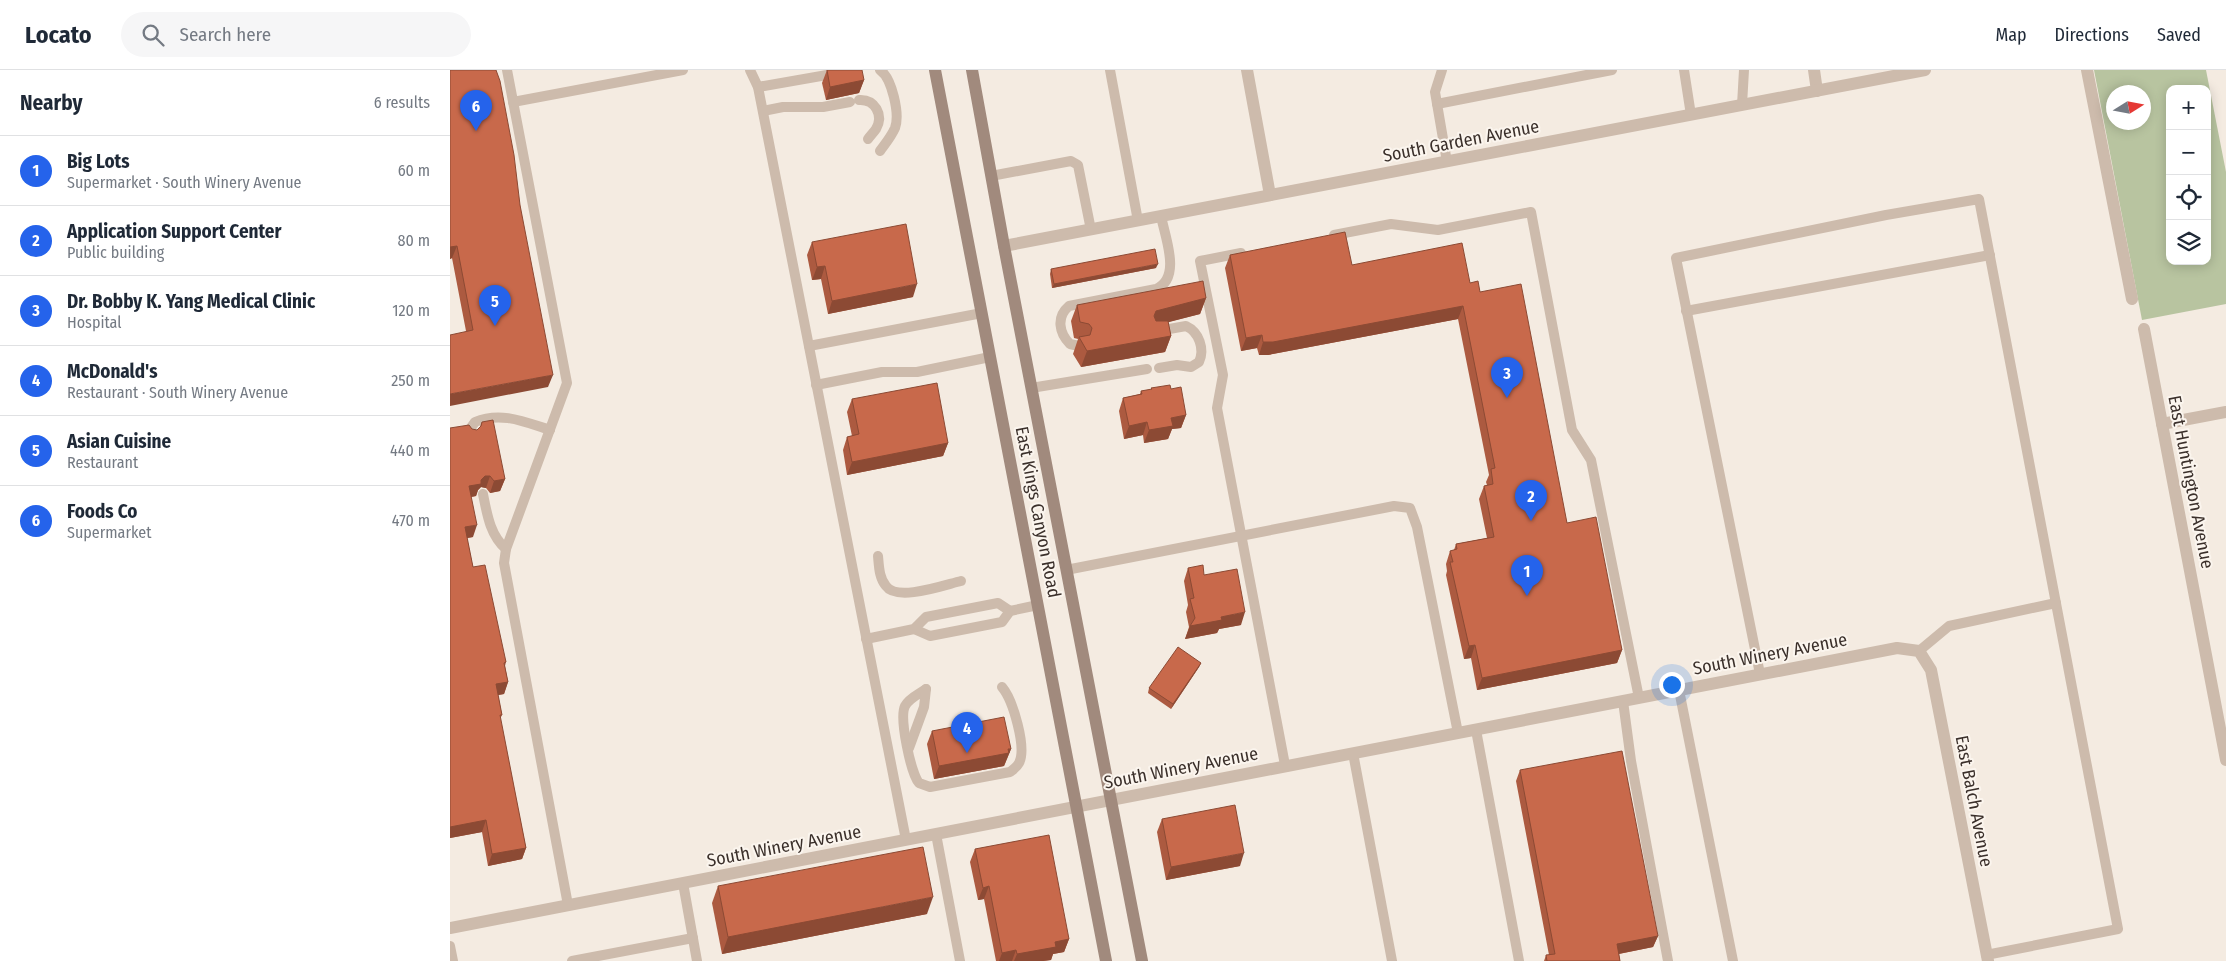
<!DOCTYPE html>
<html lang="en">
<head>
<meta charset="utf-8">
<style>
	body { margin:0; font-family:"Fira Sans Condensed",sans-serif; background:#f6f6f7; color:#1f2937 }
	.controls { position:absolute; right:15px; top:15px; display:grid; overflow:hidden; border-radius:10px; box-shadow:0 2px 12px #0003 }
	.controls button { width:45px; height:45px; display:grid; place-items:center; padding:0; border:0; border-bottom:1px solid #e0e1e3; background:#fff; color:#1f2937; font:25px sans-serif }
	.compass { position:absolute; left:1656px; top:15px; width:45px; height:45px; border-radius:50%; background:#fff; box-shadow:0 2px 12px #0003; rotate:79deg }
	.you { position:absolute; left:1221px; top:614px; width:18px; height:18px; margin:-12px; border:4px solid #fff; border-radius:50%; background:#1a73e8; box-shadow:0 0 0 8px #1a73e833 }
	.badge { display:grid; place-items:center; width:32px; height:32px; border-radius:50%; background:#2563eb; color:#fff; font-size:16px; font-weight:700 }
	.pin { position:absolute; translate:-50% -41px; filter:drop-shadow(0 1px 2px #0008) }
	.pin::after { content:''; position:absolute; top:26px; width:18px; height:15px; background:inherit; clip-path:polygon(0 0,100% 0,50% 100%) }
	.list { margin:0; padding:0; list-style:none }
	h2 { display:flex; justify-content:space-between; align-items:center; height:65px; margin:0; padding:0 20px; font-size:21px }
	h2 small { font-size:16px; font-weight:400; color:#747a83 }
	.list li { display:grid; grid-template-columns:32px 1fr auto; gap:15px; align-items:center; box-sizing:border-box; height:70px; padding:0 20px; border-top:1px solid #e0e1e3 }
	.list b { display:block; font-size:19px; white-space:nowrap }
	.list p { margin:0; font-size:16px; white-space:nowrap; color:#747a83 }
	.list em { font-size:16px; font-style:normal; color:#747a83 }
	.icon { flex:none; width:28px; height:28px; fill:none; stroke:currentColor; stroke-width:2; stroke-linecap:round; stroke-linejoin:round }
	.map { position:relative; flex:none; width:1776px; height:891px; overflow:hidden }
	header { display:flex; align-items:center; gap:30px; box-sizing:border-box; height:70px; padding:0 25px; background:#fff; border-bottom:1px solid #e0e1e3 }
	header strong { font-size:24px }
	nav { display:flex; gap:28px; margin-inline-start:auto; font-size:18px }
	.search { width:350px; height:45px; background:#f6f6f7; display:flex; align-items:center; gap:12px; box-sizing:border-box; padding:0 18px; border-radius:28px; color:#747a83; font-size:19px }
	main { display:flex }
	aside { flex:1; background:#fff }
	.map>svg:first-child { display:block }
</style>
</head>
<body>
<header>
<strong>Locato</strong>
<div class="search"><svg class="icon" aria-label="search" viewBox="0 0 24 24"><circle cx="10" cy="10" r="6"/><path d="M15 15l6 6"/></svg>Search here</div>
<nav><a>Map</a><a>Directions</a><a>Saved</a></nav>
</header>
<main>
<aside>
<h2>Nearby<small>6 results</small></h2>
<ul class="list">
<li><span class="badge">1</span><div><b>Big Lots</b><p>Supermarket · South Winery Avenue</p></div><em>60 m</em></li>
<li><span class="badge">2</span><div><b>Application Support Center</b><p>Public building</p></div><em>80 m</em></li>
<li><span class="badge">3</span><div><b>Dr. Bobby K. Yang Medical Clinic</b><p>Hospital</p></div><em>120 m</em></li>
<li><span class="badge">4</span><div><b>McDonald's</b><p>Restaurant · South Winery Avenue</p></div><em>250 m</em></li>
<li><span class="badge">5</span><div><b>Asian Cuisine</b><p>Restaurant</p></div><em>440 m</em></li>
<li><span class="badge">6</span><div><b>Foods Co</b><p>Supermarket</p></div><em>470 m</em></li>
</ul>
</aside>
<div class="map">
<svg width="1776" height="891" viewBox="0 0 1776 891">
	<rect width="100%" height="100%" fill="#f4ebe1"/>
	<!-- green -->
	<path fill="#b8c4a0" fill-rule="evenodd" d="M 1644,0 L 1756,0 L 1776,102 L 1776,234 L 1692,250 ZM 1720,19 L 1757,19 L 1757,191 L 1720,191 ZM 1664,22 L 1694,22 L 1694,52 L 1664,52 Z"/>
	<g fill="none" stroke-linecap="round" stroke-linejoin="round">
		<!-- lane -->
		<g stroke="#cdbbac" stroke-width="10">
			<path d="M 57,0 L 117,313 L 56,479 L 54,493 L 118,835"/>
			<path d="M 300,0 L 308,17 L 456,770"/>
			<path d="M 430,0 C 442,8 450,44 445,58 C 441,67 435,74 430,81"/>
			<path d="M 660,0 L 688,151"/>
			<path d="M 992,0 L 985,22 L 997,92"/>
			<path d="M 1234,0 L 1241,45"/>
			<path d="M 308,17 L 388,3"/>
			<path d="M 409,30 C 425,29 434,45 426,59 C 424,62 420,66 418,69"/>
			<path d="M 63,32 L 233,0"/>
			<path d="M 987,34 L 1162,0"/>
			<path d="M 1292,35 L 1294,0"/>
			<path d="M 313,41 L 333,37 L 373,37 L 400,32"/>
			<path d="M 541,106 L 621,91 L 628,95 L 641,160"/>
			<path d="M 884,165 L 941,154 L 988,160 L 1081,142 L 1122,360 L 1141,390 L 1189,628"/>
			<path d="M 791,183 L 750,191 L 773,305 L 767,338 L 835,695"/>
			<path d="M 1236,241 L 1540,185"/>
			<path d="M 708,261 L 736,256 C 749,262 755,279 749,292 L 741,297 L 727,295 L 709,298"/>
			<path d="M 359,276 L 532,243"/>
			<path d="M 629,276 L 620,274 C 609,263 606,247 619,236 L 706,219 C 732,208 715,167 711,146"/>
			<path d="M 366,315 L 432,302 L 467,302 L 540,287"/>
			<path d="M 581,318 L 697,299"/>
			<path d="M 21,365 L 20,359 L 25,352 C 51,341 75,352 100,360"/>
			<path d="M 33,424 C 37,444 40,465 56,479"/>
			<path d="M 428,486 C 429,496 429,508 436,516 C 447,532 494,515 511,511"/>
			<path d="M 616,500 L 944,436 L 960,438 L 967,457 L 1008,663"/>
			<path d="M 464,559 L 480,566 L 552,552 L 560,541 L 588,535"/>
			<path d="M 416,569 L 464,559 L 476,547 L 548,533 L 560,541"/>
			<path d="M 1469,581 L 1499,556 L 1606,533"/>
			<path d="M 1310,604 L 1226,188 L 1436,145 L 1529,129 L 1668,859 L 1536,885"/>
			<path d="M 476,619 C 469,624 459,628 455,636 C 449,648 461,704 469,713 L 480,717 L 560,702 C 564,699 567,697 569,693 C 577,678 563,630 552,617"/>
			<path d="M 1229,620 L 1283,891"/>
			<path d="M 1173,631 L 1181,691 L 1218,891"/>
			<path d="M 1026,660 L 1069,891"/>
			<path d="M 459,678 L 474,637 L 476,619"/>
			<path d="M 903,683 L 942,891"/>
			<path d="M 486,764 L 510,891"/>
			<path d="M 233,813 L 247,891"/>
			<path d="M 0,876 L 3,891"/>
			<path d="M 122,891 L 243,868"/>
		</g>
		<!-- street -->
		<g stroke="#cdbbac" stroke-width="12">
			<path d="M 797,0 L 820,125"/>
			<path d="M 1364,0 L 1367,21"/>
			<path d="M 1637,0 L 1682,229"/>
			<path d="M 554,176 L 1475,0"/>
			<path d="M 1694,259 L 1776,690"/>
			<path d="M 1712,354 L 1776,342"/>
			<path d="M 0,858 L 1447,578 L 1469,581 L 1481,600 L 1538,891"/>
		</g>
		<!-- secondary -->
		<g stroke="#a18a7d" stroke-width="12">
			<path d="M 485,0 L 656,891"/>
			<path d="M 522,0 L 554,176 L 692,891"/>
		</g>
	</g>
	<!-- wall -->
	<g fill="#ac5a40">
		<path d="M 0,0 L 70,135 L 98,317 L 16,261 L 2,188 L 0,189 Z"/>
		<path d="M 377,0 L 414,10 L 409,23 L 376,30 L 372,13 Z"/>
		<path d="M 362,172 L 463,227 L 378,244 L 371,209 L 362,210 L 357,185 Z"/>
		<path d="M 780,185 L 902,195 L 1020,213 L 1030,222 L 1117,453 L 1172,580 L 1167,593 L 1027,620 L 1021,588 L 1014,589 L 996,505 L 997,501 L 996,494 L 1000,481 L 1004,480 L 1006,474 L 1037,468 L 1029,429 L 1034,416 L 1037,415 L 1036,412 L 1039,405 L 1008,249 L 818,285 L 809,285 L 807,278 L 791,281 L 775,198 Z"/>
		<path d="M 706,198 L 602,218 L 600,204 L 601,199 Z"/>
		<path d="M 756,228 L 750,244 L 718,252 L 721,266 L 715,282 L 631,297 L 623,284 L 628,269 L 624,268 L 621,251 L 627,235 Z"/>
		<path d="M 701,318 L 721,319 L 736,345 L 731,358 L 722,359 L 718,369 L 694,373 L 693,365 L 674,369 L 669,341 L 673,328 L 690,324 L 691,321 L 701,320 Z"/>
		<path d="M 402,329 L 498,373 L 493,386 L 397,405 L 393,380 L 397,367 L 402,366 L 397,342 Z"/>
		<path d="M 32,352 L 55,409 L 50,421 L 40,423 L 36,418 L 31,417 L 28,420 L 26,426 L 21,427 L 23,467 L 17,468 L 23,497 L 56,592 L 55,596 L 58,612 L 54,624 L 48,625 L 52,645 L 50,649 L 76,778 L 72,789 L 38,796 L 32,762 L 0,768 L 0,358 L 27,360 L 30,357 Z"/>
		<path d="M 738,498 L 754,505 L 791,555 L 769,559 L 767,563 L 735,569 L 739,557 L 736,542 L 738,535 L 734,511 Z"/>
		<path d="M 751,593 L 749,597 L 721,639 L 698,623 L 699,618 Z"/>
		<path d="M 482,661 L 561,679 L 554,696 L 484,709 L 477,674 Z"/>
		<path d="M 1070,700 L 1208,866 L 1203,877 L 1169,884 L 1170,891 L 1094,891 L 1096,885 L 1099,885 L 1066,711 Z"/>
		<path d="M 712,749 L 790,796 L 716,810 L 707,762 Z"/>
		<path d="M 525,779 L 619,869 L 614,882 L 603,884 L 601,890 L 593,891 L 546,891 L 534,829 L 528,830 L 520,792 Z"/>
		<path d="M 268,816 L 477,844 L 272,884 L 262,833 Z"/>
	</g>
	<!-- shaded-wall -->
	<g fill="#8c4a34">
		<path d="M 414,10 L 409,23 L 376,30 L 380,17 Z"/>
		<path d="M 7,176 L 2,188 L 0,189 L 0,177 Z"/>
		<path d="M 708,194 L 706,198 L 602,218 L 604,214 Z"/>
		<path d="M 375,196 L 371,209 L 362,210 L 367,197 Z"/>
		<path d="M 467,214 L 463,227 L 378,244 L 382,231 Z"/>
		<path d="M 756,228 L 750,244 L 700,257 L 706,241 Z"/>
		<path d="M 1013,236 L 1008,249 L 818,285 L 809,285 L 813,272 Z"/>
		<path d="M 812,265 L 807,278 L 791,281 L 796,268 Z"/>
		<path d="M 721,266 L 715,282 L 631,297 L 637,281 Z"/>
		<path d="M 103,305 L 98,317 L 0,336 L 0,324 Z"/>
		<path d="M 736,345 L 731,358 L 722,359 L 718,369 L 694,373 L 699,360 L 721,348 Z"/>
		<path d="M 697,352 L 693,365 L 674,369 L 679,356 Z"/>
		<path d="M 498,373 L 493,386 L 397,405 L 402,392 Z"/>
		<path d="M 35,406 L 40,406 L 36,418 L 31,417 L 28,420 L 26,426 L 15,428 L 19,416 Z"/>
		<path d="M 55,409 L 50,421 L 40,423 L 44,411 Z"/>
		<path d="M 27,455 L 23,467 L 11,469 L 15,457 Z"/>
		<path d="M 795,542 L 791,555 L 769,559 L 767,563 L 735,569 L 740,556 L 771,547 Z"/>
		<path d="M 1025,575 L 1021,588 L 1014,589 L 1019,576 Z"/>
		<path d="M 1172,580 L 1167,593 L 1027,620 L 1032,608 Z"/>
		<path d="M 751,593 L 749,597 L 721,639 L 723,634 Z"/>
		<path d="M 58,612 L 54,624 L 42,626 L 46,614 Z"/>
		<path d="M 561,679 L 554,696 L 484,709 L 489,696 Z"/>
		<path d="M 36,750 L 32,762 L 0,768 L 0,757 Z"/>
		<path d="M 76,778 L 72,789 L 38,796 L 42,784 Z"/>
		<path d="M 794,783 L 790,796 L 716,810 L 721,797 Z"/>
		<path d="M 539,816 L 534,829 L 528,830 L 533,818 Z"/>
		<path d="M 483,827 L 477,844 L 272,884 L 278,867 Z"/>
		<path d="M 1208,866 L 1203,877 L 1163,885 L 1167,874 Z"/>
		<path d="M 619,869 L 614,882 L 603,884 L 601,890 L 593,891 L 564,891 L 567,884 L 605,872 Z"/>
		<path d="M 566,880 L 562,891 L 549,891 L 552,883 Z"/>
	</g>
	<!-- building -->
	<g fill="#c8694b" stroke="#8c4a34">
		<path d="M 0,0 L 46,0 L 50,11 L 64,85 L 70,135 L 103,305 L 0,324 L 0,265 L 23,260 L 7,176 L 0,177 Z"/>
		<path d="M 377,0 L 412,0 L 414,10 L 380,17 Z"/>
		<path d="M 456,154 L 467,214 L 382,231 L 375,196 L 367,197 L 362,172 Z"/>
		<path d="M 895,162 L 902,195 L 1012,173 L 1020,213 L 1028,211 L 1030,222 L 1071,214 L 1117,453 L 1146,447 L 1172,580 L 1032,608 L 1025,575 L 1019,576 L 1000,492 L 1003,492 L 1000,481 L 1007,479 L 1006,474 L 1044,467 L 1034,416 L 1043,414 L 1041,399 L 1045,398 L 1013,236 L 823,272 L 813,272 L 812,265 L 796,268 L 780,185 Z"/>
		<path d="M 705,179 L 708,194 L 604,214 L 601,199 Z"/>
		<path d="M 753,211 L 756,228 L 706,241 L 704,246 L 706,251 L 718,251 L 721,266 L 637,281 L 629,267 L 640,265 L 642,258 L 639,254 L 630,252 L 627,235 Z"/>
		<path d="M 487,313 L 498,373 L 402,392 L 397,367 L 409,364 L 402,329 Z"/>
		<path d="M 720,315 L 721,319 L 731,317 L 736,345 L 721,348 L 723,356 L 699,360 L 697,352 L 679,356 L 673,328 L 692,324 L 691,321 L 702,319 L 701,318 Z"/>
		<path d="M 43,350 L 55,409 L 44,411 L 40,406 L 35,406 L 31,410 L 31,414 L 19,416 L 27,455 L 15,457 L 23,497 L 35,495 L 56,592 L 54,593 L 58,612 L 46,614 L 52,645 L 50,645 L 76,778 L 42,784 L 36,750 L 0,757 L 0,358 L 19,355 L 22,359 L 27,360 L 31,356 L 32,352 Z"/>
		<path d="M 753,495 L 754,505 L 787,499 L 795,542 L 771,547 L 772,550 L 740,556 L 745,548 L 740,529 L 744,528 L 738,498 Z"/>
		<path d="M 728,577 L 751,593 L 723,634 L 699,618 Z"/>
		<path d="M 554,647 L 561,679 L 558,679 L 559,683 L 489,696 L 482,661 Z"/>
		<path d="M 1172,681 L 1208,866 L 1167,874 L 1170,891 L 1097,891 L 1096,885 L 1105,884 L 1070,700 Z"/>
		<path d="M 785,735 L 794,783 L 721,797 L 712,749 Z"/>
		<path d="M 599,765 L 619,869 L 605,872 L 606,877 L 567,884 L 566,880 L 552,883 L 539,816 L 533,818 L 525,779 Z"/>
		<path d="M 473,777 L 483,827 L 278,867 L 268,816 Z"/>
	</g>
	<g text-anchor="middle" stroke-width="4" stroke-linejoin="round" paint-order="stroke">
		<!-- street labels -->
		<g font-size="18" fill="#3b302b" stroke="#fbf5ee">
			<text transform="translate(1011 71) rotate(-11)" y="6">South Garden Avenue</text>
			<text transform="translate(1741 412) rotate(79)" y="6">East Huntington Avenue</text>
			<text transform="translate(588 442) rotate(79)" y="6">East Kings Canyon Road</text>
			<text transform="translate(1320 584) rotate(-11)" y="6">South Winery Avenue</text>
			<text transform="translate(731 698) rotate(-11)" y="6">South Winery Avenue</text>
			<text transform="translate(1524 731) rotate(79)" y="6">East Balch Avenue</text>
			<text transform="translate(334 776) rotate(-11)" y="6">South Winery Avenue</text>
		</g>
	</g>
</svg>
<div class="controls">
<button>+</button>
<button>−</button>
<button><svg class="icon" aria-label="locate" viewBox="0 0 24 24"><circle cx="12" cy="12" r="6"/><path d="M12 2v4M12 18v4M2 12h4M18 12h4"/></svg></button>
<button><svg class="icon" aria-label="layers" viewBox="0 0 24 24"><path d="M12 4l9 5-9 5-9-5zM3 14l9 5 9-5"/></svg></button>
</div>
<svg class="compass" viewBox="-18 -18 36 36"><path d="M0-13l5 13h-10z" fill="#e53935"/><path d="M0 13l5-13h-10z" fill="#747a83"/></svg>
<div class="you"></div>
<div class="pin badge" style="left:1077px;top:526px">1</div>
<div class="pin badge" style="left:1081px;top:451px">2</div>
<div class="pin badge" style="left:1057px;top:328px">3</div>
<div class="pin badge" style="left:517px;top:683px">4</div>
<div class="pin badge" style="left:45px;top:256px">5</div>
<div class="pin badge" style="left:26px;top:61px">6</div>
</div>
</main>
</body>
</html>
